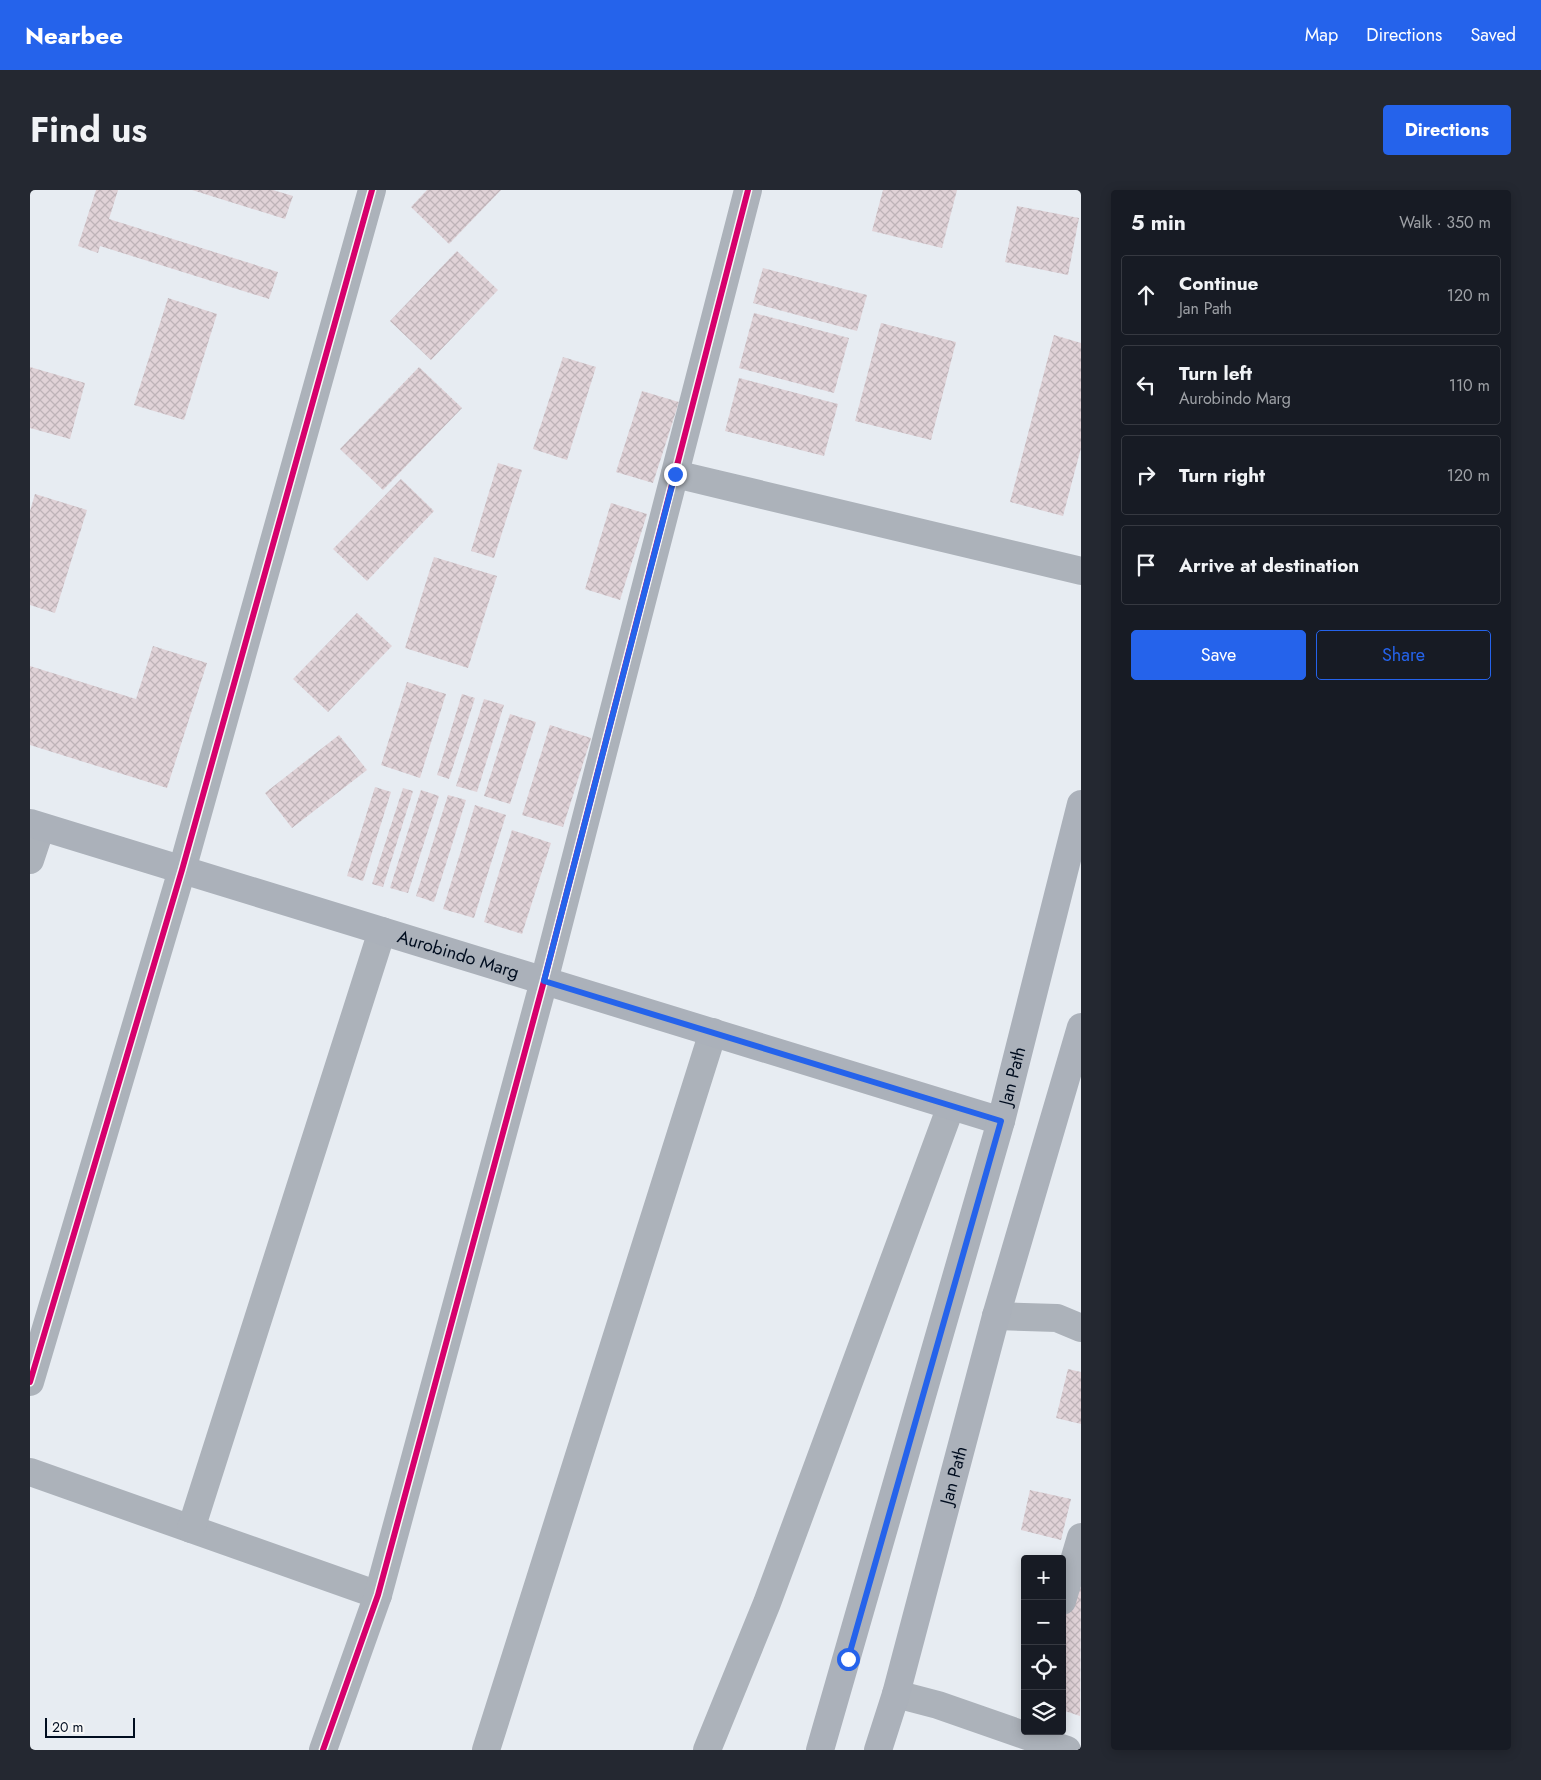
<!DOCTYPE html>
<html lang="en">
<head>
<meta charset="utf-8">
<style>
	body { margin:0; font-family:Jost,sans-serif; background:#242831; color:#f1f3f6 }
	.controls { position:absolute; right:15px; bottom:15px; display:grid; overflow:hidden; border-radius:5px; box-shadow:0 2px 12px #0003 }
	.controls button { width:45px; height:45px; display:grid; place-items:center; padding:0; border:0; border-bottom:1px solid #363941; background:#171b24; color:#f1f3f6; font:25px sans-serif }
	.scale { position:absolute; left:15px; bottom:12px; width:90px; box-sizing:border-box; padding-left:5px; border:2px solid #000d1f; border-top:0; font-size:14px; line-height:18px; white-space:nowrap; color:#000d1f; -webkit-text-stroke:4px #f7f7f7; paint-order:stroke }
	.stop { position:absolute; width:15px; height:15px; margin:-11px; border:4px solid #2563eb; border-radius:50%; background:#fff }
	.stop.end { background:#2563eb; border-color:#fff; box-shadow:0 1px 5px #0008 }
	.list { margin:0; padding:0; list-style:none }
	h2 { display:flex; justify-content:space-between; align-items:center; height:65px; margin:0; padding:0 20px; font-size:21px }
	h2 small { font-size:16px; font-weight:400; color:#9ea1a6 }
	.list li { display:grid; grid-template-columns:32px 1fr auto; gap:15px; align-items:center; box-sizing:border-box; height:80px; margin:0 10px 10px; padding:0 10px; border:1px solid #363941; border-radius:5px }
	.list b { display:block; font-size:19px; white-space:nowrap }
	.list p { margin:0; font-size:16px; white-space:nowrap; color:#9ea1a6 }
	.list em { font-size:16px; font-style:normal; color:#9ea1a6 }
	.actions { display:flex; gap:10px; padding:15px 20px }
	.actions a { flex:1; padding:11px 0; border:1px solid #2563eb; border-radius:5px; text-align:center; font-size:18px; color:#2563eb }
	.actions .main { background:#2563eb; color:#fff }
	.icon { flex:none; width:28px; height:28px; fill:none; stroke:currentColor; stroke-width:2; stroke-linecap:round; stroke-linejoin:round }
	.map { position:relative; flex:none; width:1051px; height:1560px; overflow:hidden; border-radius:5px }
	header { display:flex; align-items:center; gap:30px; box-sizing:border-box; height:70px; padding:0 25px; background:#2563eb; color:#fff }
	header strong { font-size:24px }
	nav { display:flex; gap:28px; margin-inline-start:auto; font-size:18px }
	.intro { display:flex; align-items:center; justify-content:space-between; box-sizing:border-box; height:120px; padding:0 30px }
	h1 { margin:0; font-size:35px }
	.button { padding:12px 22px; border-radius:5px; background:#2563eb; color:#fff; font-size:18px; font-weight:700 }
	main { display:flex; gap:30px; padding:0 30px }
	aside { flex:1; background:#171b24; border-radius:5px; box-shadow:0 2px 12px #0003 }
	.map>svg:first-child { display:block }
</style>
</head>
<body>
<header>
<strong>Nearbee</strong>
<nav><a>Map</a><a>Directions</a><a>Saved</a></nav>
</header>
<div class="intro"><h1>Find us</h1><a class="button">Directions</a></div>
<main>
<div class="map">
<svg width="1051" height="1560" viewBox="0 0 1051 1560">
	<defs>
		<pattern id="building-cross-hatch" width="8" height="8" patternUnits="userSpaceOnUse" patternTransform="scale(1.25)"><rect width="8" height="8" fill="#e0d2d7"/><path d="M0 0l8 8M0 8l8-8" fill="none" stroke="#beb3b8"/></pattern>
	</defs>
	<rect width="100%" height="100%" fill="#e7ecf2"/>
	<!-- building -->
	<g fill="url(#building-cross-hatch)">
		<path d="M 66,0 L 88,0 L 79,29 L 248,82 L 239,109 L 70,56 L 68,63 L 48,56 Z"/>
		<path d="M 162,0 L 243,0 L 263,6 L 255,29 Z"/>
		<path d="M 397,0 L 471,0 L 419,54 L 381,17 Z"/>
		<path d="M 853,0 L 927,0 L 912,58 L 842,41 Z"/>
		<path d="M 987,16 L 1049,28 L 1038,85 L 975,72 Z"/>
		<path d="M 427,61 L 468,100 L 401,170 L 360,131 Z"/>
		<path d="M 733,78 L 837,105 L 827,141 L 723,113 Z"/>
		<path d="M 138,108 L 187,124 L 154,230 L 104,215 Z"/>
		<path d="M 724,123 L 819,148 L 804,203 L 709,178 Z"/>
		<path d="M 851,133 L 926,152 L 901,250 L 825,231 Z"/>
		<path d="M 1024,145 L 1051,153 L 1051,258 L 1033,326 L 980,312 Z"/>
		<path d="M 533,167 L 566,177 L 537,270 L 503,259 Z"/>
		<path d="M 0,177 L 55,193 L 40,249 L 0,238 Z"/>
		<path d="M 389,177 L 432,218 L 353,300 L 310,259 Z"/>
		<path d="M 709,188 L 808,214 L 794,266 L 695,241 Z"/>
		<path d="M 612,201 L 649,212 L 623,293 L 586,282 Z"/>
		<path d="M 468,273 L 492,280 L 464,368 L 441,361 Z"/>
		<path d="M 371,289 L 404,321 L 337,391 L 303,359 Z"/>
		<path d="M 5,304 L 57,320 L 25,423 L 0,415 L 0,321 Z"/>
		<path d="M 581,313 L 617,324 L 590,410 L 555,399 Z"/>
		<path d="M 404,367 L 467,386 L 438,478 L 375,458 Z"/>
		<path d="M 327,423 L 362,456 L 298,522 L 263,489 Z"/>
		<path d="M 123,456 L 177,473 L 137,598 L 0,555 L 0,476 L 106,509 Z"/>
		<path d="M 377,492 L 416,504 L 390,588 L 351,575 Z"/>
		<path d="M 432,504 L 445,508 L 419,589 L 407,585 Z"/>
		<path d="M 454,509 L 474,515 L 447,602 L 426,596 Z"/>
		<path d="M 480,524 L 506,532 L 480,614 L 454,606 Z"/>
		<path d="M 520,535 L 561,548 L 533,637 L 492,625 Z"/>
		<path d="M 309,545 L 337,580 L 262,638 L 235,603 Z"/>
		<path d="M 345,597 L 361,602 L 333,691 L 317,686 Z"/>
		<path d="M 373,598 L 383,601 L 353,697 L 342,694 Z"/>
		<path d="M 391,600 L 409,606 L 378,703 L 360,698 Z"/>
		<path d="M 418,605 L 436,610 L 404,712 L 386,706 Z"/>
		<path d="M 445,615 L 476,625 L 444,728 L 413,719 Z"/>
		<path d="M 482,640 L 521,653 L 492,744 L 454,732 Z"/>
		<path d="M 1038,1179 L 1051,1182 L 1051,1234 L 1026,1228 Z"/>
		<path d="M 1000,1300 L 1041,1309 L 1031,1350 L 991,1340 Z"/>
		<path d="M 1045,1392 L 1051,1394 L 1050,1526 L 1032,1520 L 1032,1434 Z"/>
	</g>
	<g fill="none" stroke-linecap="round" stroke-linejoin="round">
		<!-- street -->
		<g stroke="#acb2ba" stroke-width="28">
			<path d="M 645,284 L 1051,381"/>
			<path d="M 0,670 L 11,637"/>
			<path d="M 966,1126 L 1027,1128 L 1051,1138"/>
			<path d="M 0,1192 L 152,680 L 342,0"/>
			<path d="M 0,1282 L 348,1405"/>
			<path d="M 161,1339 L 352,741"/>
			<path d="M 1032,1411 L 1051,1347"/>
			<path d="M 866,1504 L 908,1515 L 1037,1560"/>
			<path d="M 293,1560 L 348,1405 L 514,791 L 718,0"/>
			<path d="M 456,1560 L 683,842"/>
			<path d="M 677,1560 L 737,1413 L 921,916"/>
		</g>
		<!-- secondary -->
		<g stroke="#abb1ba" stroke-width="28">
			<path id="s1" d="M 0,633 L 971,931"/>
			<path id="s2" d="M 790,1560 L 971,931 L 1051,614"/>
			<path id="s3" d="M 848,1560 L 866,1504 L 966,1126 L 1051,837"/>
		</g>
		<!-- cycleway casing -->
		<g stroke="#f7f7f7" stroke-width="9">
			<g id="cycleway">
				<path d="M 0,1192 L 152,680 L 342,0"/>
				<path d="M 293,1560 L 348,1405 L 514,791 L 718,0"/>
			</g>
		</g>
		<!-- cycleway -->
		<use href="#cycleway" stroke="#d6006c" stroke-width="6"/>
	</g>
	<g fill="none" stroke-linecap="round" stroke-linejoin="round">
		<!-- route -->
		<path stroke="#2563eb" stroke-width="6" d="M 645,284 L 514,791 L 971,931 L 818,1469"/>
	</g>
	<g text-anchor="middle" stroke-width="4" stroke-linejoin="round" paint-order="stroke">
		<!-- street labels -->
		<g font-size="18" fill="#000d1f" stroke="#f7f7f7">
			<text dy="6" stroke="none"><textPath href="#s1" startOffset="448">Aurobindo Marg</textPath></text>
			<text dy="6" stroke="none"><textPath href="#s2" startOffset="701">Jan Path</textPath></text>
			<text dy="6" stroke="none"><textPath href="#s3" startOffset="285">Jan Path</textPath></text>
		</g>
	</g>
</svg>
<div class="controls">
<button>+</button>
<button>−</button>
<button><svg class="icon" aria-label="locate" viewBox="0 0 24 24"><circle cx="12" cy="12" r="6"/><path d="M12 2v4M12 18v4M2 12h4M18 12h4"/></svg></button>
<button><svg class="icon" aria-label="layers" viewBox="0 0 24 24"><path d="M12 4l9 5-9 5-9-5zM3 14l9 5 9-5"/></svg></button>
</div>
<div class="scale">20 m</div>
<div class="stop" style="left:818px;top:1469px"></div>
<div class="stop end" style="left:645px;top:284px"></div>
</div>
<aside>
<h2>5 min<small>Walk · 350 m</small></h2>
<ul class="list">
<li><svg class="icon" aria-label="ahead" viewBox="0 0 24 24"><path d="M12 20V5M6 11l6-6 6 6"/></svg><div><b>Continue</b><p>Jan Path</p></div><em>120 m</em></li>
<li><svg class="icon" aria-label="left" viewBox="0 0 24 24"><path d="M17 20v-9H6M10 6l-5 5 5 5"/></svg><div><b>Turn left</b><p>Aurobindo Marg</p></div><em>110 m</em></li>
<li><svg class="icon" aria-label="right" viewBox="0 0 24 24"><path d="M7 20v-9h11M14 6l5 5-5 5"/></svg><div><b>Turn right</b></div><em>120 m</em></li>
<li><svg class="icon" aria-label="arrive" viewBox="0 0 24 24"><path d="M6 21V4h12l-3 4 3 4H6"/></svg><div><b>Arrive at destination</b></div></li>
</ul>
<div class="actions"><a class="main">Save</a><a>Share</a></div>
</aside>
</main>
</body>
</html>
